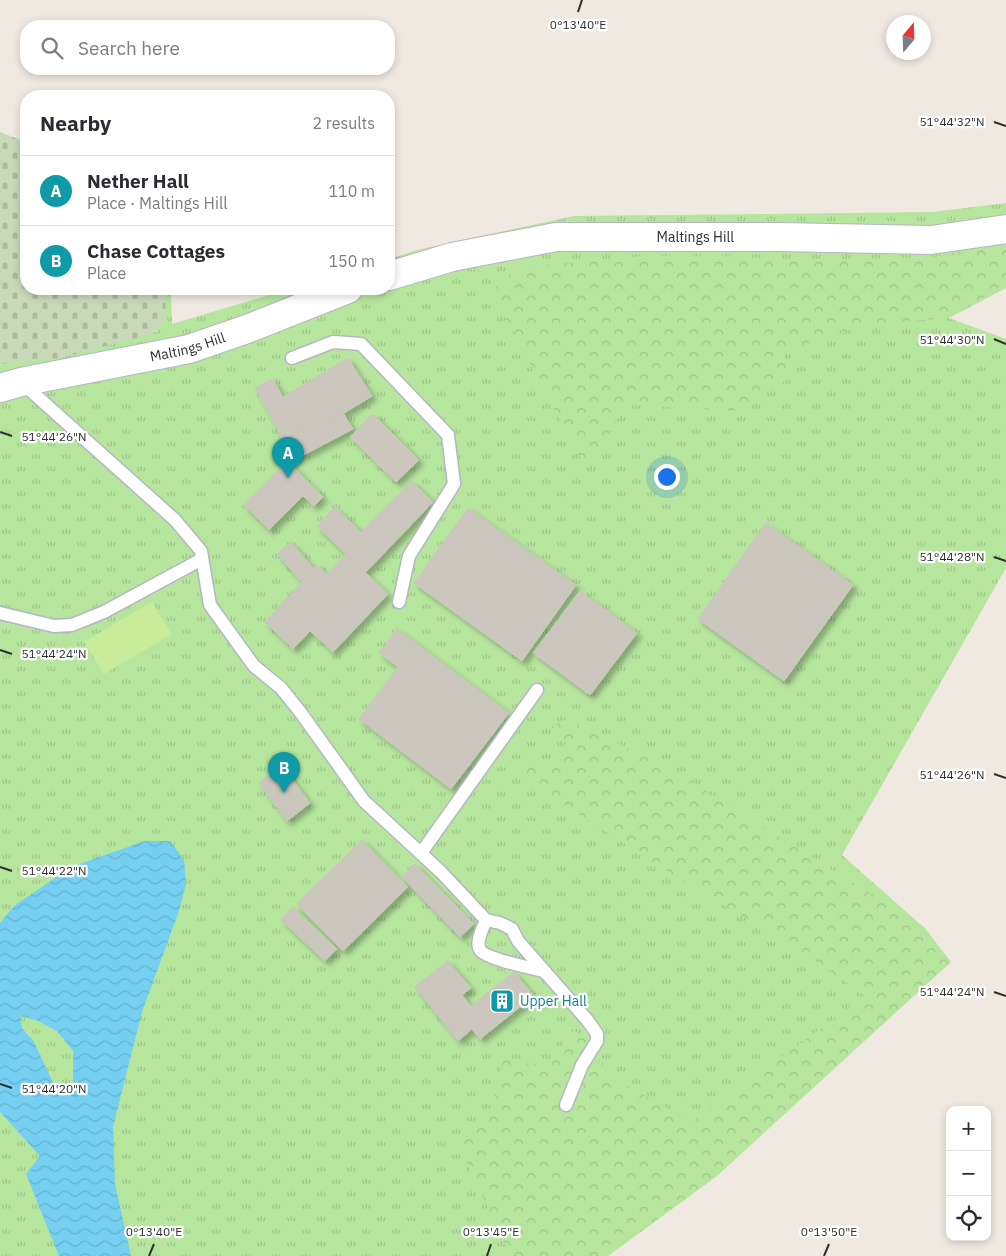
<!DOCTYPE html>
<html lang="en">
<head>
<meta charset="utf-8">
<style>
	body { margin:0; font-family:"IBM Plex Sans",sans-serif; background:#f7f7f7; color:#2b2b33 }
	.controls { position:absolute; right:15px; bottom:15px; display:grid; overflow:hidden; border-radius:10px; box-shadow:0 2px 8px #0003 }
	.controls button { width:45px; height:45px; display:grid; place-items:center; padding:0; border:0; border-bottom:1px solid #e1e1e2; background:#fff; color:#2b2b33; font:25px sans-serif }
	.compass { position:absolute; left:886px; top:15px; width:45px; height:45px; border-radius:50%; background:#fff; box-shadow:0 2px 8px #0003; rotate:19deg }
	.you { position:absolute; left:666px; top:476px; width:18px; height:18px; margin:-12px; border:4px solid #fff; border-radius:50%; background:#1a73e8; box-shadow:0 0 0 8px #1a73e833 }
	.badge { display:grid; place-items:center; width:32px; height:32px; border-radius:50%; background:#db2777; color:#fff; font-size:16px; font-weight:700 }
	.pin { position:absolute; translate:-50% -41px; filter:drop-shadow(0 1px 2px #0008) }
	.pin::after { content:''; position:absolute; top:26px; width:18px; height:15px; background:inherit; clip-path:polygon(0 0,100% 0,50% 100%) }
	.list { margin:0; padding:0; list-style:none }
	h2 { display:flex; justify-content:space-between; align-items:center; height:65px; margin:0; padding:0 20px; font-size:21px }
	h2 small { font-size:16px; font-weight:400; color:#7c7c81 }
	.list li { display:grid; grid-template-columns:32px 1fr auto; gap:15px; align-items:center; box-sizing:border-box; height:70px; padding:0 20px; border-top:1px solid #e1e1e2 }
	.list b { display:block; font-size:19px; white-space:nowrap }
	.list p { margin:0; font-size:16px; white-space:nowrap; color:#7c7c81 }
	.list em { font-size:16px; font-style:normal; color:#7c7c81 }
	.icon { flex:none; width:28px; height:28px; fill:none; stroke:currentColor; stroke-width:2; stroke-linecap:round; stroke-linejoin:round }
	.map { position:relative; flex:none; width:1006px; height:1256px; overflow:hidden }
	.search { position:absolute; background:#fff; box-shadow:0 2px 8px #0003; left:20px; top:20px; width:375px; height:55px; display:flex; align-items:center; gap:12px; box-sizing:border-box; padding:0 18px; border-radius:20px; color:#7c7c81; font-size:19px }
	.panel { position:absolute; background:#fff; box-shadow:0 2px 8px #0003; left:20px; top:90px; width:375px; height:205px; border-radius:20px }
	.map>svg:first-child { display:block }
</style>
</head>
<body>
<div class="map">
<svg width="1006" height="1256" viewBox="0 0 1006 1256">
	<defs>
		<pattern id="grass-tufts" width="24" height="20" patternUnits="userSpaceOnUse" patternTransform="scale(1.25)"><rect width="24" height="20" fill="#b6e59e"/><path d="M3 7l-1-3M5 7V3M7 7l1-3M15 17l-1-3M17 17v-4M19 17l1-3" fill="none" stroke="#9dc588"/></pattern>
		<pattern id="forest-crowns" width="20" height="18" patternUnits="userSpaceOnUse" patternTransform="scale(1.25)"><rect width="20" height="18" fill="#b6e59e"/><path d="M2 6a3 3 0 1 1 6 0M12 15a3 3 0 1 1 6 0" fill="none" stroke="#9dc588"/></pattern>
		<pattern id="cemetery-stones" width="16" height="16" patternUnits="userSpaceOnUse" patternTransform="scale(1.25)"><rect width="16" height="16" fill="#c8d9b8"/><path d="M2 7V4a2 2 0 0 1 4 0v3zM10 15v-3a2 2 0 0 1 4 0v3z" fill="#acbb9e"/></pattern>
		<pattern id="water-waves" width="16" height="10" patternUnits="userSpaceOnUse" patternTransform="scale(1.25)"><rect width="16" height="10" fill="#75cff0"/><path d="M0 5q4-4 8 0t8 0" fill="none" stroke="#66b2ce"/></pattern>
		<filter id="shadow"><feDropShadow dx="4.5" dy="4.5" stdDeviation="2.5" flood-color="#0004"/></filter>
	</defs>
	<rect width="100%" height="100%" fill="#efe9e1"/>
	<!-- grass -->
	<path fill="url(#grass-tufts)" d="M 0,134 L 26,289 L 171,289 L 172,324 L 289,289 L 389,289 L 389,259 L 417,250 L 574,216 L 932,212 L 1006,203 L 1006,288 L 949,318 L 1006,339 L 1006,568 L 842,855 L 920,924 L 951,962 L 599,1256 L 0,1256 Z"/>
	<!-- forest -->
	<g fill="url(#forest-crowns)">
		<path d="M 1006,241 L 1006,284 L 948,318 L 869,324 L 784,352 L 789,378 L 737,411 L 626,405 L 586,469 L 491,291 L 517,268 L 642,256 L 717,256 L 814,260 L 935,257 Z"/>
		<path d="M 566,719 L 673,770 L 924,927 L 951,962 L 717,1176 L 608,1256 L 510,1256 L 459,1146 L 490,1114 L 503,1060 L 550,1066 L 571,1029 L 594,1043 L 608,1075 L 692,1122 L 865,996 L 797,948 L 684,882 L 557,800 L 515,768 L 554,764 L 566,742 L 551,727 Z"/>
	</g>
	<!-- cemetery -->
	<path fill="url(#cemetery-stones)" d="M 0,132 L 26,142 L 26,289 L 165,289 L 166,318 L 156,333 L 60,358 L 0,364 Z"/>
	<!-- pitch -->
	<path fill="#c9ec9a" d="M 152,602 L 172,634 L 104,674 L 84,642 Z"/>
	<!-- water -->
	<path fill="url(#water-waves)" fill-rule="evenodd" d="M 145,841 L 170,841 L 184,860 L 186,884 L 179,911 L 142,1012 L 113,1127 L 115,1184 L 131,1256 L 59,1256 L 26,1174 L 40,1156 L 0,1112 L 0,923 L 14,906 L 71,867 ZM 20,1016 L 36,1020 L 57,1031 L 73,1051 L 73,1086 L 57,1091 L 34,1042 L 22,1028 Z"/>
	<!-- building -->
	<g fill="#cbc7bf" stroke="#cbc5ba" filter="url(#shadow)">
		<path d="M 348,358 L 372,396 L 305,437 L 282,398 Z"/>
		<path d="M 273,379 L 304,436 L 344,414 L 353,429 L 294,460 L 255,388 Z"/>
		<path d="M 373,414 L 419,460 L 396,482 L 350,437 Z"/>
		<path d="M 288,461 L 323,497 L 314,506 L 303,496 L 269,530 L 244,505 Z"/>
		<path d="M 412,481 L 433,502 L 365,573 L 317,526 L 335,507 L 361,532 Z"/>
		<path d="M 468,508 L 576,585 L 522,661 L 414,583 Z"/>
		<path d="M 766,523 L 853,585 L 784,681 L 698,619 Z"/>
		<path d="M 291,542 L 315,570 L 301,581 L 277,554 Z"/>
		<path d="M 346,554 L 388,594 L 333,652 L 310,631 L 293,649 L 265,622 L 317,565 L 327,574 Z"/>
		<path d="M 580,591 L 637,633 L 590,695 L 533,653 Z"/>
		<path d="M 397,629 L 509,713 L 451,789 L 359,719 L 398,667 L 379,653 Z"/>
		<path d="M 282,765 L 310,803 L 287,821 L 259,783 Z"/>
		<path d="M 362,840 L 408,887 L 343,951 L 297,904 Z"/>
		<path d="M 415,864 L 474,924 L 460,937 L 402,877 Z"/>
		<path d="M 293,907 L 337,949 L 325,961 L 281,920 Z"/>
		<path d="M 448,961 L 471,988 L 462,995 L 471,1006 L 514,972 L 534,996 L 480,1039 L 472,1029 L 458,1041 L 415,987 Z"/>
	</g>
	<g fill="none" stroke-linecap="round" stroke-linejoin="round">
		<!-- lane casing -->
		<g stroke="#b4b7c1" stroke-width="15">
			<g id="lane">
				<path d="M 292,358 L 333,342 L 361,344 L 448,435 L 454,484 L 409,556 L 399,602"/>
				<path d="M 21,382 L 175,520 L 201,551 L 210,605 L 254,666 L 281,688 L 301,713 L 364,801 L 441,872 L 486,920 L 500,923 L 512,929 L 518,941 L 588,1021 L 597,1034 L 597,1041 L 582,1065 L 566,1105"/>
				<path d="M 0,613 L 54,626 L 72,625 L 104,612 L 202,559"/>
				<path d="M 421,853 L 537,690"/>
				<path d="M 486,920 C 483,928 475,942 480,950 C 486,959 532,968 544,971"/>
			</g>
		</g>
		<!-- secondary casing -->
		<g stroke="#b4b7c1" stroke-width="30">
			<g id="secondary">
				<path id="s1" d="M 389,276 L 452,257 L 556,237 L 780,237 L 931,240 L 1006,229"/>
				<path id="s2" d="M 0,388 L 21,382 L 189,349 L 247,329 L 348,289"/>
			</g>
		</g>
		<!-- lane -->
		<use href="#lane" stroke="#fff" stroke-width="12"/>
		<!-- secondary -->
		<use href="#secondary" stroke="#fff" stroke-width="28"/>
	</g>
	<!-- ticks -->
	<path fill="none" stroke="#2e2e2e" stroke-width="2" d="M 578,12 L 582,0M 994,122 L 1006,126M 994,339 L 1006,344M 0,432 L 12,436M 994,557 L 1006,561M 0,650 L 12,654M 994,774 L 1006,778M 0,867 L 12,871M 994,992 L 1006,996M 0,1084 L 12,1088M 149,1256 L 154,1244M 487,1256 L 491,1244M 824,1256 L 829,1244"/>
	<!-- icons -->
	<defs>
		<g id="building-square" transform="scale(1.25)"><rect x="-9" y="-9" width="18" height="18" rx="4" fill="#0f9aa8" stroke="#fff"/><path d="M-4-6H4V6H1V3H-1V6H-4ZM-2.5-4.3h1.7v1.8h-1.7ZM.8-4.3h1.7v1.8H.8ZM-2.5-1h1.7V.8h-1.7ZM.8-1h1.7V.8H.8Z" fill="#fff"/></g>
	</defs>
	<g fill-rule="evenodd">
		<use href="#building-square" x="502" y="1001"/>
	</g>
	<g text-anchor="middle" stroke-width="4.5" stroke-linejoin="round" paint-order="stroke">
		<!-- street labels -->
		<g font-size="14" fill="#2e2e2e" stroke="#fff">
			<text dy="5" stroke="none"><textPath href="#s1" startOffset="311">Maltings Hill</textPath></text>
			<text dy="5" stroke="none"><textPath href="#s2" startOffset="192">Maltings Hill</textPath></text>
		</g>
		<!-- culture labels -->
		<g font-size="14" fill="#0d838f" stroke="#fff" text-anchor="start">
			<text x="520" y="1006">Upper Hall</text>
		</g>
	</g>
	<g font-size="12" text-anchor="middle" fill="#2e2e2e" stroke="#fff" stroke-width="4.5" stroke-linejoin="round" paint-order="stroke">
		<text x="578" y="29">0°13'40"E</text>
		<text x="952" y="126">51°44'32"N</text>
		<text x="952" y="344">51°44'30"N</text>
		<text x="54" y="441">51°44'26"N</text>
		<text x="952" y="561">51°44'28"N</text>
		<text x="54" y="658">51°44'24"N</text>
		<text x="952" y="779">51°44'26"N</text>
		<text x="54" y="875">51°44'22"N</text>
		<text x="952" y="996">51°44'24"N</text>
		<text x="54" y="1093">51°44'20"N</text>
		<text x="154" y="1236">0°13'40"E</text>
		<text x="491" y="1236">0°13'45"E</text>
		<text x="829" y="1236">0°13'50"E</text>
	</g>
</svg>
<div class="controls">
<button>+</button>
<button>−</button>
<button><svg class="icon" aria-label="locate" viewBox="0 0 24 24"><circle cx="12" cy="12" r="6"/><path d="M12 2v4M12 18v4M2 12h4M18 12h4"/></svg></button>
</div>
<svg class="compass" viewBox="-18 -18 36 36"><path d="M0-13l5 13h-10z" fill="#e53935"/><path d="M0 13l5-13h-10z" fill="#7c7c81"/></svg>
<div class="you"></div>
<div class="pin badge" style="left:288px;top:478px;background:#0f9aa8">A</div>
<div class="pin badge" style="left:284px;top:793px;background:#0f9aa8">B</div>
<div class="search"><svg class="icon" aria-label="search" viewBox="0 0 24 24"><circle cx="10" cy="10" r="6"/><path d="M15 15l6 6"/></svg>Search here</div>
<section class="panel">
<h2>Nearby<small>2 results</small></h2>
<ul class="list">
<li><span class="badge" style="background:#0f9aa8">A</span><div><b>Nether Hall</b><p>Place · Maltings Hill</p></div><em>110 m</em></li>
<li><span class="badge" style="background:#0f9aa8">B</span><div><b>Chase Cottages</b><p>Place</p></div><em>150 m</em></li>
</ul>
</section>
</div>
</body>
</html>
